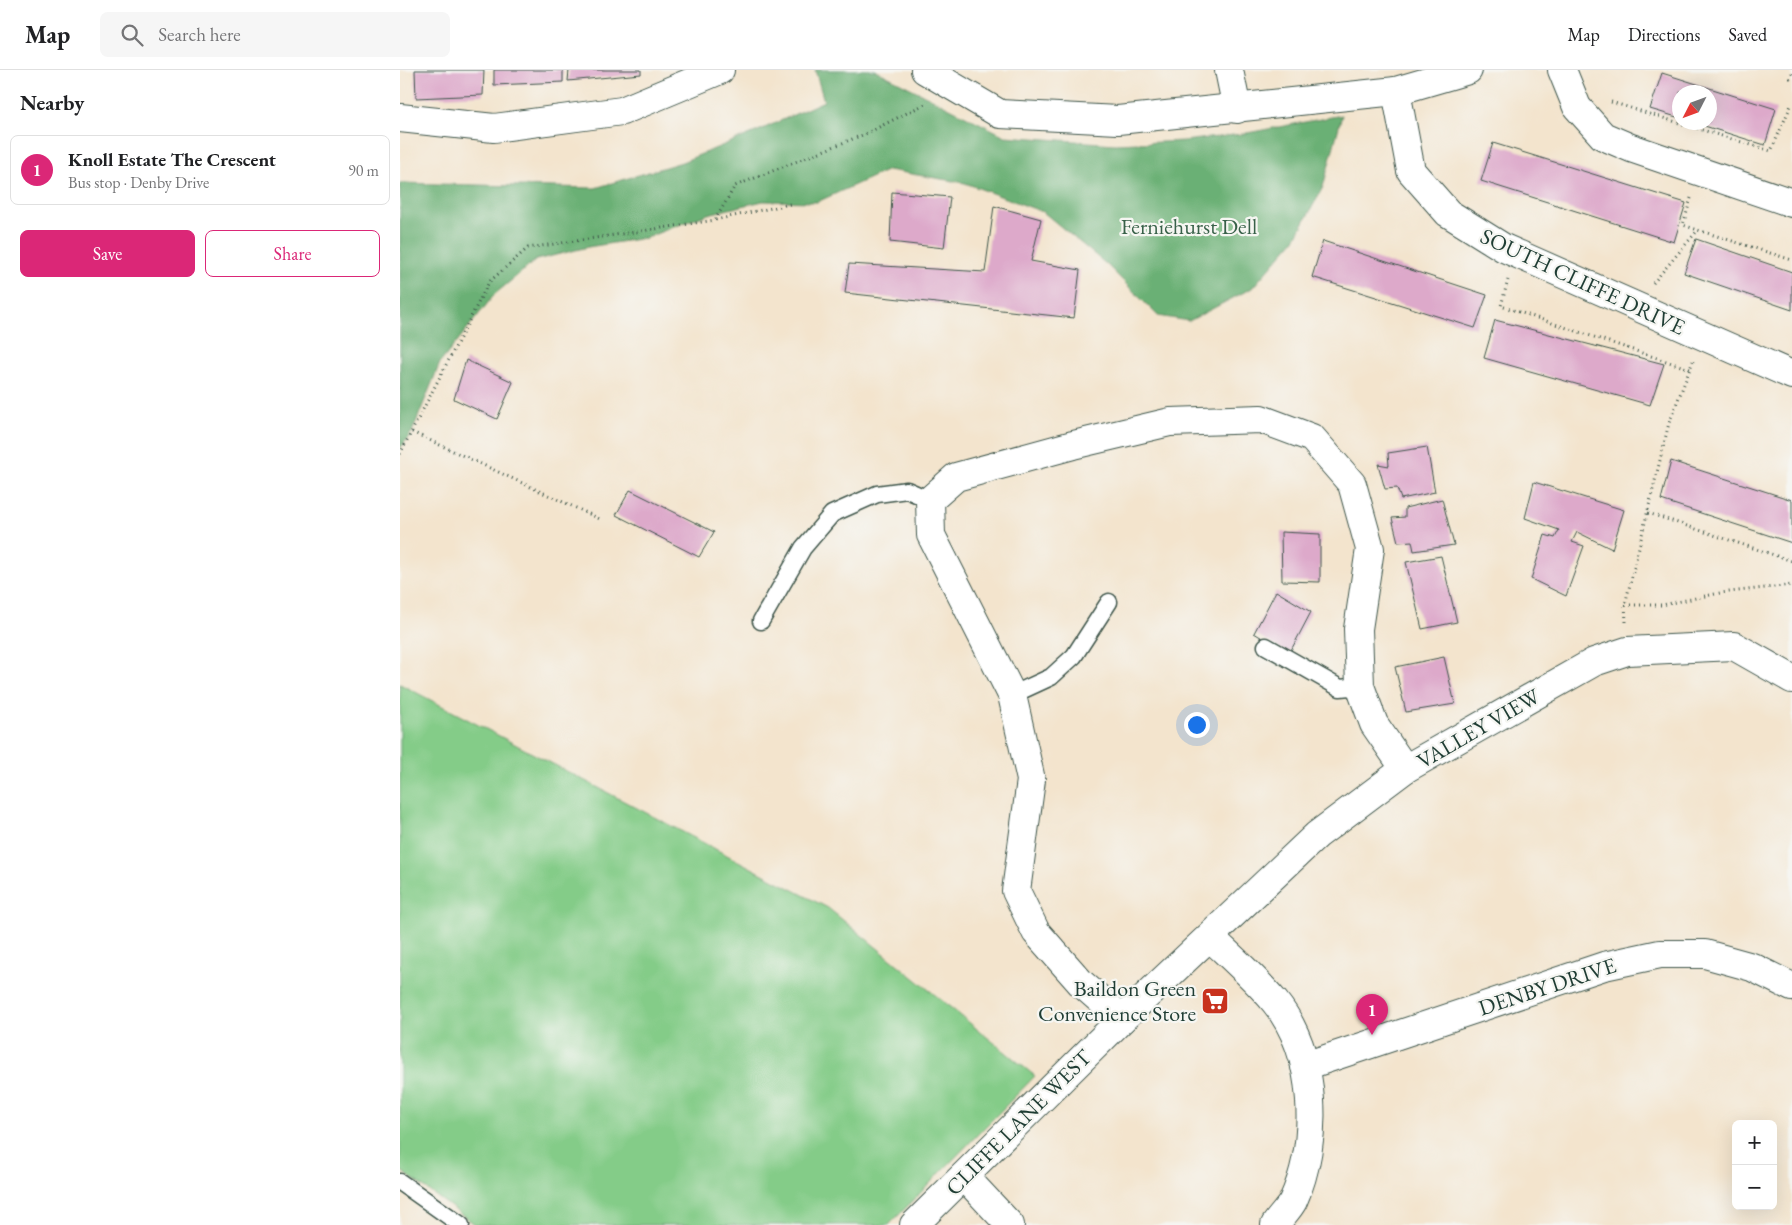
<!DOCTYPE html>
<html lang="en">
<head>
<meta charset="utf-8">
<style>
	body { margin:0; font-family:"EB Garamond",serif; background:#f6f6f6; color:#202124 }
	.controls { position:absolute; right:15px; bottom:15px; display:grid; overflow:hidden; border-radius:8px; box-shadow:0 5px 20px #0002 }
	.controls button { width:45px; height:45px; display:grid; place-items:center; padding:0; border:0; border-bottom:1px solid #e0e0e0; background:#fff; color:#202124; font:25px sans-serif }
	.compass { position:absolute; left:1272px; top:15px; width:45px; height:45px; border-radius:50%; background:#fff; box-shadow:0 5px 20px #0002; rotate:228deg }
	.you { position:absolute; left:796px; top:654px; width:18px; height:18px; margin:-12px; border:4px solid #fff; border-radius:50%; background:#1a73e8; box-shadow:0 0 0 8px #1a73e833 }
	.badge { display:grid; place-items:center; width:32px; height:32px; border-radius:50%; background:#db2777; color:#fff; font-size:16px; font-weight:700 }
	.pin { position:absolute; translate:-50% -41px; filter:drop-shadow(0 1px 2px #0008) }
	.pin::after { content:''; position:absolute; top:26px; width:18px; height:15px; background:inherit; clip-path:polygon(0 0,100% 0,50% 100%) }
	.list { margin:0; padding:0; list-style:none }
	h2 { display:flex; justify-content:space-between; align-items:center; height:65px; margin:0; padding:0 20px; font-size:21px }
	h2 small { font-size:16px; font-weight:400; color:#757577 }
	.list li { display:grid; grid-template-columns:32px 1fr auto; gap:15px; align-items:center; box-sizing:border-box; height:70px; margin:0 10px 10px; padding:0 10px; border:1px solid #e0e0e0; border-radius:8px }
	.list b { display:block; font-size:19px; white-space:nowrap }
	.list p { margin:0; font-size:16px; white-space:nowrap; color:#757577 }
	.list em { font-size:16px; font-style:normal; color:#757577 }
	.actions { display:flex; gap:10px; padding:15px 20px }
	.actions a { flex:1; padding:11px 0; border:1px solid #db2777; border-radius:8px; text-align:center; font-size:18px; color:#db2777 }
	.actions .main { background:#db2777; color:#fff }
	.icon { flex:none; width:28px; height:28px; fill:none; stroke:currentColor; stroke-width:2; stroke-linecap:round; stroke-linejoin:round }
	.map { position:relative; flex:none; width:1392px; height:1155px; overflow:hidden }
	header { display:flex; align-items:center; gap:30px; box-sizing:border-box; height:70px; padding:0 25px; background:#fff; border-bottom:1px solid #e0e0e0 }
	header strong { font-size:24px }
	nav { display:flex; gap:28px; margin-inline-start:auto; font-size:18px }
	.search { width:350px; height:45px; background:#f6f6f6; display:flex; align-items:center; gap:12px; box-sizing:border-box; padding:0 18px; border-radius:8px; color:#757577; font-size:19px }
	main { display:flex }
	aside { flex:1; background:#fff }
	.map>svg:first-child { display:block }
</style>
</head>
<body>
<header>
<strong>Map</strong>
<div class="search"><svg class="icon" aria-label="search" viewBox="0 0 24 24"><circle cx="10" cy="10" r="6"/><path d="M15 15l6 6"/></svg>Search here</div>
<nav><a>Map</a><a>Directions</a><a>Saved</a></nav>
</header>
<main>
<aside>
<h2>Nearby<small></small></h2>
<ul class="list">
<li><span class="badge">1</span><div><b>Knoll Estate The Crescent</b><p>Bus stop · Denby Drive</p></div><em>90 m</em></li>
</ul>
<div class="actions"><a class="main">Save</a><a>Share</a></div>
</aside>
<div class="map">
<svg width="1392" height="1155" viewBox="0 0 1392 1155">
	<rect width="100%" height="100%" fill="#f6f6f2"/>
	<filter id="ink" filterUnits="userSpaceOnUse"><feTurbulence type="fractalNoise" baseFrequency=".02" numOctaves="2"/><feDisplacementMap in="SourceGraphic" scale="10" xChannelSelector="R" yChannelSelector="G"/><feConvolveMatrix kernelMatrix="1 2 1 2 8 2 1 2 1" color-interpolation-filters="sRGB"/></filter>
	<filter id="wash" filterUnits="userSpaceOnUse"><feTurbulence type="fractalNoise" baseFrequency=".0096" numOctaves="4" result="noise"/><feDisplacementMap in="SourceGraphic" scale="20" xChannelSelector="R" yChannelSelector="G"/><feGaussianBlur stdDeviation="1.12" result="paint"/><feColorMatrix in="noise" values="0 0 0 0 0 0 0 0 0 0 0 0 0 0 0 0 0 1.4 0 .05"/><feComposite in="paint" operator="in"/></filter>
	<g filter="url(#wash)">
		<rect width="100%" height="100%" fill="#f3e4cd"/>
		<!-- green -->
		<path fill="#84cc88" stroke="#52845e" d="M 0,614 L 428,838 L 635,1006 L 489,1155 L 76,1155 L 0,1100 Z"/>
		<!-- forest -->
		<path fill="#6bb074" stroke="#457654" d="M 415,0 L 475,0 L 605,66 L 715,74 L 784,71 L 842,64 L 942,45 L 923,117 L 895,169 L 852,218 L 789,251 L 758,246 L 706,194 L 643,142 L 565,113 L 488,100 L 417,132 L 363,131 L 308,144 L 245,168 L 188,177 L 136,190 L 95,224 L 40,293 L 12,362 L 0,379 L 0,113 L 195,118 L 282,92 L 358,61 L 424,31 Z"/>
		<g id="blocks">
			<!-- building -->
			<g fill="#dda9ca">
				<path d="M 15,0 L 84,0 L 83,25 L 16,28 Z"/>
				<path d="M 94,0 L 163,0 L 163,12 L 94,15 Z"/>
				<path d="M 169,0 L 241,0 L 241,4 L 168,11 Z"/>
				<path d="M 1262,3 L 1376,39 L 1365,75 L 1295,53 L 1310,52 L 1310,22 L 1280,22 L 1280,48 L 1250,39 Z"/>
				<path d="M 1093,73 L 1286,133 L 1274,172 L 1081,111 Z"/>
				<path d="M 492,122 L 550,127 L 544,178 L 490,172 Z"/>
				<path d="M 594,136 L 641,149 L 631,191 L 680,200 L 674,248 L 445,223 L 449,194 L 585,202 Z"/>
				<path d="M 1296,169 L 1392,202 L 1392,240 L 1284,203 Z"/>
				<path d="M 923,171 L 1087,225 L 1075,258 L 912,207 Z"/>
				<path d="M 1095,250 L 1264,294 L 1250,335 L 1084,288 Z"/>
				<path d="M 66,290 L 113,312 L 97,349 L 54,329 Z"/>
				<path d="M 1027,377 L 1035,422 L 1001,429 L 997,418 L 985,419 L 978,394 L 989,396 L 988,383 Z"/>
				<path d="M 1271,391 L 1392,430 L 1392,473 L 1261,430 Z"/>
				<path d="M 1134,412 L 1224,440 L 1212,479 L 1177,462 L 1172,472 L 1184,476 L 1166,526 L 1131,509 L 1145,465 L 1155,468 L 1159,460 L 1125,448 Z"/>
				<path d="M 230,420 L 314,462 L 299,487 L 216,445 Z"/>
				<path d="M 1042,429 L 1054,475 L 1014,481 L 1012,471 L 998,472 L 992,448 L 1005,447 L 1005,438 Z"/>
				<path d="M 881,462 L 920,464 L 920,512 L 882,511 Z"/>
				<path d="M 1041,486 L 1057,552 L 1022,559 L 1006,492 Z"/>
				<path d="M 876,521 L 911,542 L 889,584 L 854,563 Z"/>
				<path d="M 1044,587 L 1055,634 L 1006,642 L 995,597 Z"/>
			</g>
		</g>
	</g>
	<g filter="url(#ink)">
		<use href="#blocks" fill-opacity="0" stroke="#3f564b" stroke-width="1"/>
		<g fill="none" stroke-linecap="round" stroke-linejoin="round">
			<!-- service casing -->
			<g stroke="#3f564b" stroke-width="19">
				<g id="service">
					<path d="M 361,551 L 403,478 L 432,444 L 477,424 L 507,420 L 530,430"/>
					<path d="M 866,576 L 940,618 L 960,616"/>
					<path d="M 612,625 L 651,607 L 674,586 L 709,532"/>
					<path d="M 0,1112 L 61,1155"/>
				</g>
			</g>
			<!-- minor casing -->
			<g stroke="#3f564b" stroke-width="30">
				<g id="minor">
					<path d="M 525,0 L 600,44 L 718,50 L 996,21 L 1068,0"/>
					<path d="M 829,0 L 837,39"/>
					<path d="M 1162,0 L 1177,37 L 1203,66 L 1231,78 L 1392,133"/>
					<path d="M 996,21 L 1011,101 L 1048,143 L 1104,178 L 1392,305"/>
					<path d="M 0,48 L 94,58 L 222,41 L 320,0"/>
					<path d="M 810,867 C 832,888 856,909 875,932 C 917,984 920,1071 893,1131 C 889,1139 880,1147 875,1155"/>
					<path d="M 722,949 L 681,913 L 636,862 L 616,821 L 631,710 L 612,625 L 531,465 L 530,430 L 556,407 L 673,375 L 770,352 L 861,349 L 912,368 L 952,414 L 970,479 L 958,559 L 960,616 L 974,654 L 1005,699"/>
					<path d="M 905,996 L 1204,896 L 1260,884 L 1305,884 L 1352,897 L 1392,917"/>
					<path d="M 564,1106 L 610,1155"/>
					<path d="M 514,1155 L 722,949 L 917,765 L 1005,699 L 1194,592 L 1227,581 L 1334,576 L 1392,609"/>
				</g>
			</g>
			<!-- path -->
			<g stroke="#3f564b" stroke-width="3" stroke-dasharray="1 4" stroke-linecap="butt">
				<path d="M 1392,3 L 1390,8 L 1392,8"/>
				<path d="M 1211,32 L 1371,81 L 1392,33"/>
				<path d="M 1291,128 L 1283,155 L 1298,160"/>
				<path d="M 315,150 L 335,116 L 465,64 L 527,33"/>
				<path d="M 1108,210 L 1101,236 L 1290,299"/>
				<path d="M 1253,213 L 1298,160 L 1392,190"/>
				<path d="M 12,362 L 202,450"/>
				<path d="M 0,384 L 89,212 L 128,178 L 315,150 L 390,134"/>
				<path d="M 1248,443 L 1392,491"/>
				<path d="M 1225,535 L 1262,535 L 1320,523 L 1392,515"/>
				<path d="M 1226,552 L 1225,535 L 1269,353 L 1293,291"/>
			</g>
			<!-- service -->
			<use href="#service" stroke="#fff" stroke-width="16"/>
			<!-- minor -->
			<use href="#minor" stroke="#fff" stroke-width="28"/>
		</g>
	</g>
	<!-- icons -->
	<defs>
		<g id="supermarket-square" transform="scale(1.4375)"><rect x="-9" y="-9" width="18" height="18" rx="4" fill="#c8321e" stroke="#f6f6f2"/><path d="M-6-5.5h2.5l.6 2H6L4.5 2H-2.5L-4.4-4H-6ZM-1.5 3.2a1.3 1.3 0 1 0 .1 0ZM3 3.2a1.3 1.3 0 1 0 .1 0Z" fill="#fff"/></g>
	</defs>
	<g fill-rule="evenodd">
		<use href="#supermarket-square" x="815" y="931"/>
	</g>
	<g text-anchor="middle" stroke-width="4.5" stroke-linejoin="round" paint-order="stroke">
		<!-- park labels -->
		<g font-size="22" fill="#386149" stroke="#f6f6f2">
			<text x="789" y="164">Ferniehurst Dell</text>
		</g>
		<!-- street labels -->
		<g font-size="22" fill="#1f3d34" stroke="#f6f6f2">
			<text transform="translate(1183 211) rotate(25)" y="8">SOUTH CLIFFE DRIVE</text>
			<text transform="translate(1078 658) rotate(-30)" y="8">VALLEY VIEW</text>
			<text transform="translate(1147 916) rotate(-18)" y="8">DENBY DRIVE</text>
			<text transform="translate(618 1052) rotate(-45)" y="8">CLIFFE LANE WEST</text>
		</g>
		<!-- poi labels -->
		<g font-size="22" fill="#1f3d34" stroke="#f6f6f2" text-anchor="end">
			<text x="796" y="926">Baildon Green<tspan x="796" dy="25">Convenience Store</tspan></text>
		</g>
	</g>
</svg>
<div class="controls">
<button>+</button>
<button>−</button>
</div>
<svg class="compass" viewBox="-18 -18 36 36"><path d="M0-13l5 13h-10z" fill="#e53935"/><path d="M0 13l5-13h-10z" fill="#757577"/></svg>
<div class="you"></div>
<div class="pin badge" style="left:972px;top:965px">1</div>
</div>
</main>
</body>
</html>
